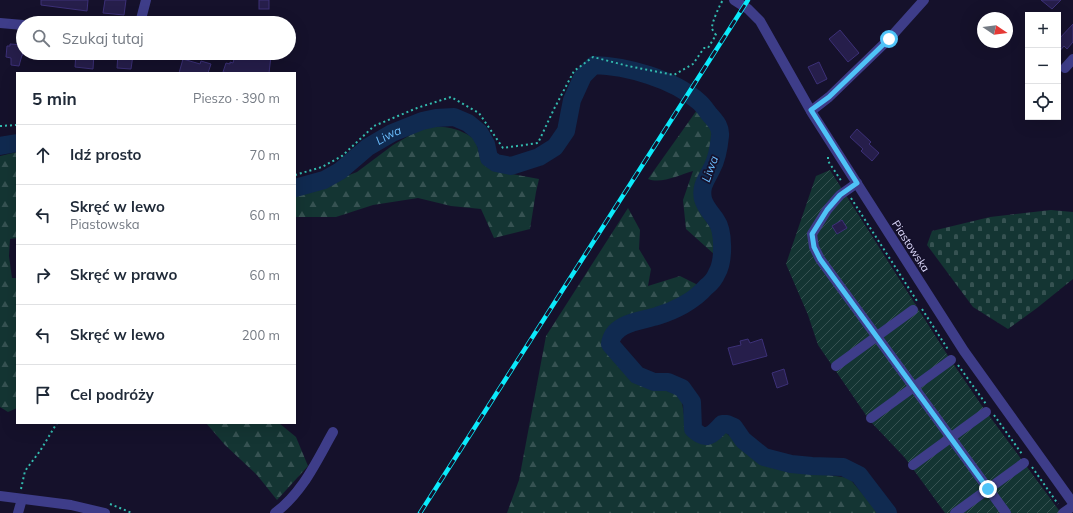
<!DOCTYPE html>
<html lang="pl">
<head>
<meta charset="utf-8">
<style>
	body { margin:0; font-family:Mulish,sans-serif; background:#f2f2f3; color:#1f2937 }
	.controls { position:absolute; right:12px; top:12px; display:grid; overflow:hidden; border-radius:0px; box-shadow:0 4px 16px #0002 }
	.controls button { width:36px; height:36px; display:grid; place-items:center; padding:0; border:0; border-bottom:1px solid #e0e1e3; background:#fff; color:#1f2937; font:20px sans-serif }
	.compass { position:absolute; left:977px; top:12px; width:36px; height:36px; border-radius:50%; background:#fff; box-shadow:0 4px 16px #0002; rotate:103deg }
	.stop { position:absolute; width:12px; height:12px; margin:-9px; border:3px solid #4fc3f7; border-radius:50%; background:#fff }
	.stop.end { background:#4fc3f7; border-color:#fff; box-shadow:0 1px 4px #0008 }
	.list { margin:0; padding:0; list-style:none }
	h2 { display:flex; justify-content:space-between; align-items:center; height:52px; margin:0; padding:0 16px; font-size:17px }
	h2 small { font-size:13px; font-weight:400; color:#747a83 }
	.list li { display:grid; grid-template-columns:26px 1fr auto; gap:12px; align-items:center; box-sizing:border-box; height:60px; padding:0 16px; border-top:1px solid #e0e1e3 }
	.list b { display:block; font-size:15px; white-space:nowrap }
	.list p { margin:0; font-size:13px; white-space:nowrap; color:#747a83 }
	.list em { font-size:13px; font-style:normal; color:#747a83 }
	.icon { flex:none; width:22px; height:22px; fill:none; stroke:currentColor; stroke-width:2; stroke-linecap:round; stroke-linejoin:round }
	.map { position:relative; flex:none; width:1073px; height:513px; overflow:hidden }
	.search { position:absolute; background:#fff; box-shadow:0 4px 16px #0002; left:16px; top:16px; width:280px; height:44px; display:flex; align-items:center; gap:10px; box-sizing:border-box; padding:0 14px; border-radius:22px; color:#747a83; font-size:15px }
	.panel { position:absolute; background:#fff; box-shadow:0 4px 16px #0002; left:16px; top:72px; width:280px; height:352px; border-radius:0px }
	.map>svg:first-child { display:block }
</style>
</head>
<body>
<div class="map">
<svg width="1073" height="513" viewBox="0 0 1073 513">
	<defs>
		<pattern id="forest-firs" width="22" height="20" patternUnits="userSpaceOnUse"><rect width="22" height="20" fill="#143533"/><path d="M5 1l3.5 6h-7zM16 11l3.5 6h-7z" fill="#365252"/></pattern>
		<pattern id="cemetery-stones" width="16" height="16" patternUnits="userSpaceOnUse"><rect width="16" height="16" fill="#143533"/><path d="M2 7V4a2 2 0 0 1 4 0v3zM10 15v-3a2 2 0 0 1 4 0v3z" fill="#365252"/></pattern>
		<pattern id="garden-furrows" width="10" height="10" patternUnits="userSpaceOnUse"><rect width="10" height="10" fill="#143533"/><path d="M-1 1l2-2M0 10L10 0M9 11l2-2" fill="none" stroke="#365252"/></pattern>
	</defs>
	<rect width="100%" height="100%" fill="#15112b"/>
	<!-- forest -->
	<g fill="url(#forest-firs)">
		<path d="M 697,110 L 712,128 L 710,162 L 698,184 L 699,210 L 715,235 L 715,255 L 686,229 L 683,200 L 693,171 C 679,175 662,184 648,179 Z"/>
		<path d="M 429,126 C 450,127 459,128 476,140 L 480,158 L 496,171 L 539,179 L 536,192 L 530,229 L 494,238 L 481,209 L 451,206 L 418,198 L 373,205 L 336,217 L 295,217 L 295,193 L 305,192 L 357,172 L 393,145 L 412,134 Z"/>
		<path d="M 17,152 L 17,238 L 10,239 L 9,256 L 12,278 L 17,278 L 17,408 L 8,412 L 0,407 L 0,156 Z"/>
		<path d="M 628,208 L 640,230 L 639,249 L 651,269 L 648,286 L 680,276 L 700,286 L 661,309 L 628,315 L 607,336 L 605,349 L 634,379 L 681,396 L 687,434 L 708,443 L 723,430 L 761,465 L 849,478 L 879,513 L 507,513 L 519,480 L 546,336 Z"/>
		<path d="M 206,423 L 279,423 L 296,437 L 308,466 L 277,500 L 257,475 L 225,445 Z"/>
	</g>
	<!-- cemetery -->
	<path fill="url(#cemetery-stones)" d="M 1051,210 L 1073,212 L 1073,279 L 1037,308 L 1008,329 L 973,307 L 927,245 L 932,231 L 990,217 Z"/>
	<!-- garden -->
	<path fill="url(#garden-furrows)" d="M 830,170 L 950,359 L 982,406 L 1061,513 L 945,513 L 905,458 L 870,421 L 818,345 L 808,315 L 786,264 L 816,176 Z"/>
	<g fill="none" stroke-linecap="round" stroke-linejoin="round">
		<!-- river -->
		<g stroke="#102a50" stroke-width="18">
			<path d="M 0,146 L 17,143"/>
			<path id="s1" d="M 295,188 L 324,180 L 340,171 L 368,147 L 392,133 L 422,121 L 436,118 L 454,117 L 468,123 L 479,132 L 486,144 L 489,158 L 496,163 L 511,166 L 539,157 L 555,147 L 566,131 L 572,100 L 583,76 L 594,65 C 627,66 673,79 698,101 C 703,105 706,110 710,115 C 716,122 721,127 720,136 C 719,146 717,159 712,168 C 707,179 700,186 703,199 C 705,207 712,214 716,220 C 724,231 724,261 717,273 C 715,278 710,284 706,287 C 694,301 674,311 657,316 C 642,321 613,322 610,344 L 637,375 L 654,382 L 668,382 L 682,388 L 692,402 L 693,429 C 706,442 712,435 722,424 L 727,424 L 734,427 L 743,440 L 764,457 L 791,464 L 812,466 L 843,467 L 859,475 L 888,513"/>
		</g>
	</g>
	<!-- building -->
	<g fill="#261e4b" stroke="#3c3077">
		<path d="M 41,0 L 88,0 L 87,11 L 41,5 Z"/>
		<path d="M 105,0 L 126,0 L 124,15 L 103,13 Z"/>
		<rect x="259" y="0" width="10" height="9"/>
		<path d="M 1041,0 L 1061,0 L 1052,9 Z"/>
		<path d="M 1073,24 L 1073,42 L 1067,49 L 1064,46 L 1058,53 L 1058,40 Z"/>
		<path d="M 840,30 L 859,53 L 848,62 L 829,39 Z"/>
		<path d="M 10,44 L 23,45 L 23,55 L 22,55 L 19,66 L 11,65 L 11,58 L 6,57 L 7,46 L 10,46 Z"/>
		<path d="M 76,53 L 94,53 L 93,69 L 75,67 Z"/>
		<path d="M 118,54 L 133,55 L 131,69 L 117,68 Z"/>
		<path d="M 242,54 L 271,56 L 269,73 L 229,73 L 223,72 L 226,63 L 230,64 L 230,62 L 233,63 L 235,55 L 242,56 Z"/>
		<path d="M 183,59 L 200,64 L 201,61 L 211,64 L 208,73 L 179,73 Z"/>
		<path d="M 819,62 L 827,79 L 817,84 L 808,67 Z"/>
		<path d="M 857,129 L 871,142 L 869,144 L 879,153 L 872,161 L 861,151 L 863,149 L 850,137 Z"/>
		<path d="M 842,220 L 847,228 L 837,234 L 832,226 Z"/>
		<path d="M 748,339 L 750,343 L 762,339 L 767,356 L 733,365 L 728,348 L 741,345 L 740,341 Z"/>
		<path d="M 784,369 L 788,384 L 777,388 L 772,373 Z"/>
	</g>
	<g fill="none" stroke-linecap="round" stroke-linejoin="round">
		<!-- path -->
		<g stroke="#33bbaf" stroke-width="2" stroke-dasharray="2 3" stroke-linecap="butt">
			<path d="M 0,126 L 17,125"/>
			<path d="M 828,157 L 828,161 L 842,182"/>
			<path d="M 295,175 L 322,167 L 342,156 L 374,126 L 417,108 L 451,97 L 479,113 L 503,148 L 538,143 L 554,109 L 574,71 L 593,57 L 628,66 L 674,75 L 693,64 L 704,48 L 708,48 L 716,35 C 715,34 712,29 712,29 C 711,24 720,4 723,0"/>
			<path d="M 851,198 L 917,301"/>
			<path d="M 922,309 L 949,351"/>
			<path d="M 958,365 L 986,404"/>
			<path d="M 994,415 L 1022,454"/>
			<path d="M 1032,467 L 1058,504"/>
			<path d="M 21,489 L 25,471 L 40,451 L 57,423"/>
			<path d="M 110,504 L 132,513"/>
		</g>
		<!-- minor -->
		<g stroke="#3e3d89" stroke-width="10">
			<path d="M 734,0 L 748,9 L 760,21 L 812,113 L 964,351 L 1073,503"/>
			<path d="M 0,23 L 23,25"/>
			<path d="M 140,23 L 146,0"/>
			<path d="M 289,38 L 290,38"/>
			<path d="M 1065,68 L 1073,59"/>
			<path d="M 811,111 L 829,97 L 889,39 L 924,0"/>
			<path d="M 857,183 L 840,195 L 827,210 L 812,234 L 814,247 L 820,259 L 1006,513"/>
			<path d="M 836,366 L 913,310"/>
			<path d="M 871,418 L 951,360"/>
			<path d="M 913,465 L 986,412"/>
			<path d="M 0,496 L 71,505 L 105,513"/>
			<path d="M 18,513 L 22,499"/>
			<path d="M 275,513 C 303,492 316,462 333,432"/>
			<path d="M 955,513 L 1024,463"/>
			<path d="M 1063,513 L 1073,506"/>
		</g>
		<!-- rail casing -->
		<g stroke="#0beafb" stroke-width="4.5">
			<path id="rail" d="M 420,513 L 748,0"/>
		</g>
		<!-- rail -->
		<use href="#rail" stroke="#15112b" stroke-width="3" stroke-dasharray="9" stroke-linecap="butt"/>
	</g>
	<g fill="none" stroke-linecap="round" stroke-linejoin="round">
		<!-- route -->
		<path stroke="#4fc3f7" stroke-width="5" d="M 889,39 L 829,97 L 811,110 L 857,183 L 840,195 L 827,210 L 812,234 L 814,247 L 820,259 L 988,489"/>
	</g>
	<g text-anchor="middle" stroke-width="3.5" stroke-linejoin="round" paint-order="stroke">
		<!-- street labels -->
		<g font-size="11" fill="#dfdbfe" stroke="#15112b">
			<text transform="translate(911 246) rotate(57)" y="4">Piastowska</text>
		</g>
		<!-- water labels -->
		<g font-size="12" font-style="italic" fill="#6bbdfd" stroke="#15112b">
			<text dy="4" stroke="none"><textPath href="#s1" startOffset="109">Liwa</textPath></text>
			<text transform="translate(710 169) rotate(-70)" y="4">Liwa</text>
		</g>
	</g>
</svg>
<div class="controls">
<button>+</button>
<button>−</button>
<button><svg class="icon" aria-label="locate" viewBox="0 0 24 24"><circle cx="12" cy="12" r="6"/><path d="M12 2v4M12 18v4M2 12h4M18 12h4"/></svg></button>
</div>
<svg class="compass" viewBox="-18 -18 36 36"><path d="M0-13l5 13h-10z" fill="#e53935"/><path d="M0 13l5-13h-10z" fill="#747a83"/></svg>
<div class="stop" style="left:889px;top:39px"></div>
<div class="stop end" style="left:988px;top:489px"></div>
<div class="search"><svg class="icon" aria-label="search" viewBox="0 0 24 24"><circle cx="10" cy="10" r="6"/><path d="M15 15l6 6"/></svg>Szukaj tutaj</div>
<section class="panel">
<h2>5 min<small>Pieszo · 390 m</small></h2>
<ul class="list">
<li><svg class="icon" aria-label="ahead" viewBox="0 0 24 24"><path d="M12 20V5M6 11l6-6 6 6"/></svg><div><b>Idź prosto</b></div><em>70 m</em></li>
<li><svg class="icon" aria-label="left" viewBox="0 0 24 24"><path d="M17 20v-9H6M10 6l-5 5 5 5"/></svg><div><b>Skręć w lewo</b><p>Piastowska</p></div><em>60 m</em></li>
<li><svg class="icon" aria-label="right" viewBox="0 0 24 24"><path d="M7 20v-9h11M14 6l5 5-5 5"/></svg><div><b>Skręć w prawo</b></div><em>60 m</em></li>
<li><svg class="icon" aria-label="left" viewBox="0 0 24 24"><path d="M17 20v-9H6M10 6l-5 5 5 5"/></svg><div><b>Skręć w lewo</b></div><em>200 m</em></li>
<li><svg class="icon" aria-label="arrive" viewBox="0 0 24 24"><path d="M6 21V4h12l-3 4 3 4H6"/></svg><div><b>Cel podróży</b></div></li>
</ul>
</section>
</div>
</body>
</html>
